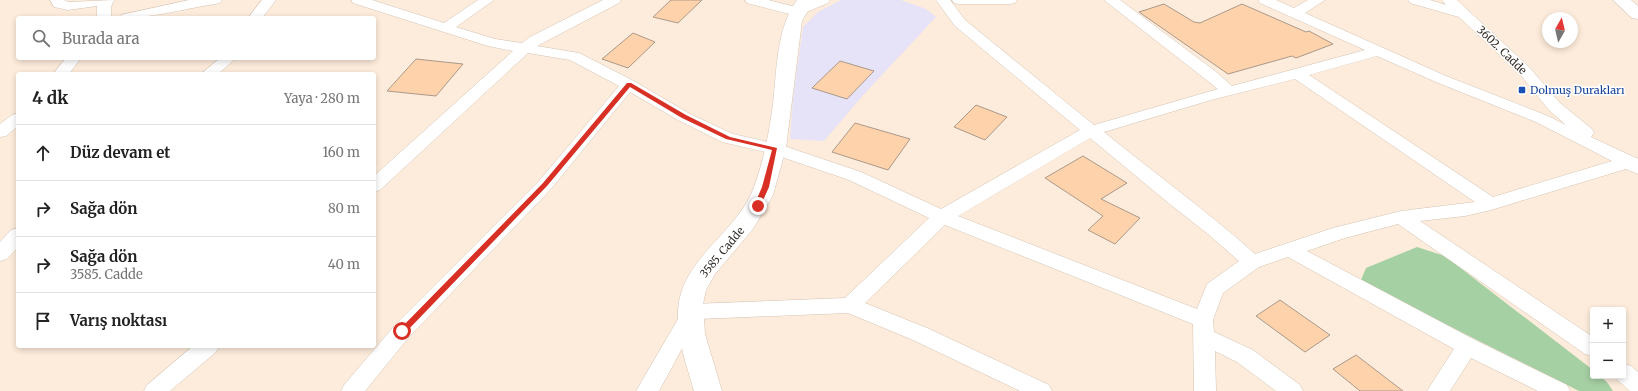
<!DOCTYPE html>
<html lang="tr">
<head>
<meta charset="utf-8">
<style>
	body { margin:0; font-family:Merriweather,serif; background:#f2f2f2; color:#222 }
	.controls { position:absolute; right:12px; bottom:12px; display:grid; overflow:hidden; border-radius:4px; box-shadow:0 2px 6px #0003 }
	.controls button { width:36px; height:36px; display:grid; place-items:center; padding:0; border:0; border-bottom:1px solid #e0e0e0; background:#fff; color:#222; font:20px sans-serif }
	.compass { position:absolute; left:1542px; top:12px; width:36px; height:36px; border-radius:50%; background:#fff; box-shadow:0 2px 6px #0003; rotate:8deg }
	.stop { position:absolute; width:12px; height:12px; margin:-9px; border:3px solid #d93025; border-radius:50%; background:#fff }
	.stop.end { background:#d93025; border-color:#fff; box-shadow:0 1px 4px #0008 }
	.list { margin:0; padding:0; list-style:none }
	h2 { display:flex; justify-content:space-between; align-items:center; height:52px; margin:0; padding:0 16px; font-size:17px }
	h2 small { font-size:13px; font-weight:400; color:#767676 }
	.list li { display:grid; grid-template-columns:26px 1fr auto; gap:12px; align-items:center; box-sizing:border-box; height:56px; padding:0 16px; border-top:1px solid #e0e0e0 }
	.list b { display:block; font-size:15px; white-space:nowrap }
	.list p { margin:0; font-size:13px; white-space:nowrap; color:#767676 }
	.list em { font-size:13px; font-style:normal; color:#767676 }
	.icon { flex:none; width:22px; height:22px; fill:none; stroke:currentColor; stroke-width:2; stroke-linecap:round; stroke-linejoin:round }
	.map { position:relative; flex:none; width:1638px; height:391px; overflow:hidden }
	.search { position:absolute; background:#fff; box-shadow:0 2px 6px #0003; left:16px; top:16px; width:360px; height:44px; display:flex; align-items:center; gap:10px; box-sizing:border-box; padding:0 14px; border-radius:4px; color:#767676; font-size:15px }
	.panel { position:absolute; background:#fff; box-shadow:0 2px 6px #0003; left:16px; top:72px; width:360px; height:276px; border-radius:4px }
	.map>svg:first-child { display:block }
</style>
</head>
<body>
<div class="map">
<svg width="1638" height="391" viewBox="0 0 1638 391">
	<rect width="100%" height="100%" fill="#fdecdb"/>
	<!-- education -->
	<path fill="#e6e2f8" d="M 841,0 L 901,0 L 926,9 L 936,17 L 866,92 L 824,141 L 790,139 L 793,98 L 803,27 L 818,12 Z"/>
	<!-- green -->
	<path fill="#a5d0a3" d="M 1417,247 L 1445,256 L 1593,370 L 1593,376 C 1604,376 1607,382 1613,391 L 1579,391 L 1363,283 L 1361,280 L 1366,268 Z"/>
	<!-- building -->
	<g fill="#fed2ab" stroke="#aa998a">
		<path d="M 671,0 L 702,0 L 678,23 L 653,17 Z"/>
		<path d="M 1164,4 L 1194,22 L 1200,23 L 1242,4 L 1306,32 L 1309,31 L 1333,44 L 1296,58 L 1292,56 L 1228,74 L 1139,12 Z"/>
		<path d="M 633,33 L 655,42 L 628,68 L 602,59 Z"/>
		<path d="M 416,59 L 463,64 L 436,96 L 387,91 Z"/>
		<path d="M 840,61 L 874,71 L 847,99 L 812,88 Z"/>
		<path d="M 976,105 L 1007,117 L 985,140 L 954,127 Z"/>
		<path d="M 855,123 L 910,139 L 888,170 L 832,152 Z"/>
		<path d="M 1083,156 L 1127,183 L 1101,199 L 1140,218 L 1115,244 L 1088,230 L 1103,216 L 1045,178 Z"/>
		<path d="M 1280,300 L 1330,335 L 1305,352 L 1256,316 Z"/>
		<path d="M 1356,355 L 1403,391 L 1360,391 L 1333,369 Z"/>
	</g>
	<g fill="none" stroke-linecap="round" stroke-linejoin="round">
		<!-- minor casing -->
		<g stroke="#d4c3b3" stroke-width="1">
			<g id="minor">
				<path d="M 50,0 L 64,0 L 68,2 L 114,0 L 111,7 L 111,18 L 97,18 L 97,6 L 68,10 L 54,7 Z"/>
				<path d="M 189,0 L 222,0 L 220,3 L 215,4 C 183,9 151,18 119,18 L 121,15 Z"/>
				<path d="M 262,0 L 276,0 L 262,18 L 248,18 Z"/>
				<path d="M 351,0 L 372,0 L 444,23 L 478,0 L 494,0 L 456,27 L 495,39 L 522,43 L 530,37 L 603,0 L 621,0 L 619,3 L 537,46 L 579,53 L 634,81 L 690,114 L 733,134 L 781,145 L 861,172 L 941,209 L 1080,130 L 955,26 L 936,0 L 950,0 L 965,20 L 1094,125 L 1218,89 L 1104,0 L 1120,0 L 1215,71 L 1232,86 L 1365,50 L 1260,3 L 1258,0 L 1276,0 L 1294,8 L 1308,0 L 1325,0 L 1305,13 L 1446,76 L 1548,116 L 1566,125 L 1548,109 L 1519,73 L 1459,17 L 1410,3 L 1408,0 L 1430,0 L 1446,5 L 1442,0 L 1457,0 L 1529,67 L 1560,103 L 1592,129 L 1594,133 L 1591,137 L 1638,159 L 1638,167 L 1629,168 L 1491,210 L 1465,216 L 1420,221 L 1593,337 L 1593,356 L 1585,354 L 1398,224 L 1345,238 L 1307,251 L 1475,340 L 1567,385 L 1570,391 L 1538,391 L 1471,358 L 1450,391 L 1427,391 L 1454,349 L 1288,257 L 1259,267 L 1223,293 L 1213,320 L 1214,332 L 1253,350 L 1300,385 L 1303,391 L 1276,391 L 1237,362 L 1215,351 L 1216,391 L 1194,391 L 1193,324 L 945,225 L 865,303 L 927,328 L 1049,385 L 1052,391 L 1020,391 L 913,340 L 848,313 L 698,319 L 659,391 L 636,391 L 685,307 L 692,304 L 845,298 L 929,218 L 849,180 L 770,153 L 722,142 L 678,120 L 630,92 L 551,189 L 409,337 L 365,391 L 341,391 L 344,385 L 395,325 L 539,181 L 619,86 L 570,60 L 528,53 L 380,190 L 374,192 L 374,176 L 513,51 L 488,46 L 353,3 ZM 1377,56 L 1436,82 L 1536,122 L 1612,161 L 1493,197 L 1309,75 ZM 1295,79 L 1475,202 L 1401,211 L 1333,228 L 1255,254 C 1207,211 1154,173 1104,132 L 1211,100 ZM 1090,138 L 1171,205 L 1208,234 L 1239,261 L 1207,284 L 1197,309 L 958,216 Z"/>
				<path d="M 745,0 L 768,0 L 796,7 L 812,0 L 830,0 L 828,3 L 797,16 L 747,3 Z"/>
				<path d="M 952,0 L 1017,0 L 1015,3 L 1010,4 L 959,4 L 954,3 Z"/>
				<path d="M 66,58 L 81,58 L 69,74 L 53,74 Z"/>
				<path d="M 220,58 L 236,58 L 218,74 L 201,74 Z"/>
				<path d="M 18,113 L 18,126 L 6,136 L 0,137 L 0,124 L 12,115 Z"/>
				<path d="M 18,228 L 18,247 L 7,259 L 0,261 L 0,242 L 11,230 Z"/>
				<path d="M 193,346 L 219,346 L 216,352 L 170,391 L 144,391 L 147,385 Z"/>
				<path d="M 1623,363 L 1631,366 L 1638,372 L 1638,391 L 1630,391 L 1615,378 L 1614,376 L 1623,376 Z"/>
			</g>
		</g>
		<!-- major casing -->
		<g stroke="#d4c3b3" stroke-width="1">
			<g id="major">
				<path d="M 797,0 L 814,0 L 802,21 L 786,148 L 773,195 L 753,229 L 715,274 L 706,290 L 703,304 L 705,334 L 722,391 L 694,391 C 686,363 674,331 679,302 C 687,255 738,231 754,187 C 764,160 769,133 773,104 C 777,70 776,29 797,0 Z"/>
				<path d="M 1613,0 L 1631,0 L 1638,6 L 1638,19 L 1632,18 Z"/>
				<path d="M 1628,155 L 1638,159 L 1638,174 L 1621,167 L 1617,162 L 1621,157 Z"/>
			</g>
		</g>
		<!-- minor -->
		<use href="#minor" fill="#fff" fill-rule="evenodd"/>
		<!-- major -->
		<use href="#major" fill="#fff" fill-rule="evenodd"/>
	</g>
	<!-- route -->
	<path fill="#d93025" d="M 627,83 L 631,83 L 686,115 L 730,137 L 777,148 L 769,187 L 760,207 L 754,206 L 762,187 L 772,150 L 726,139 L 682,118 L 630,87 L 547,186 L 405,333 L 400,333 L 400,329 L 543,183 Z"/>
	<!-- markers -->
	<rect fill="#1a4fb4" stroke="#fff" stroke-width="1.5" x="1518" y="86" width="8" height="8" rx="2"/>
	<g text-anchor="middle" stroke-width="3" stroke-linejoin="round" paint-order="stroke">
		<!-- street labels -->
		<g font-size="11" fill="#352e28" stroke="#fff">
			<text transform="translate(1502 50) rotate(44)" y="4">3602. Cadde</text>
			<text transform="translate(722 252) rotate(-50)" y="4">3585. Cadde</text>
		</g>
		<!-- transit labels -->
		<g font-size="11" fill="#164399" stroke="#fff" text-anchor="start">
			<text x="1530" y="94">Dolmuş Durakları</text>
		</g>
	</g>
</svg>
<div class="controls">
<button>+</button>
<button>−</button>
</div>
<svg class="compass" viewBox="-18 -18 36 36"><path d="M0-13l5 13h-10z" fill="#e53935"/><path d="M0 13l5-13h-10z" fill="#767676"/></svg>
<div class="stop" style="left:402px;top:331px"></div>
<div class="stop end" style="left:758px;top:206px"></div>
<div class="search"><svg class="icon" aria-label="search" viewBox="0 0 24 24"><circle cx="10" cy="10" r="6"/><path d="M15 15l6 6"/></svg>Burada ara</div>
<section class="panel">
<h2>4 dk<small>Yaya · 280 m</small></h2>
<ul class="list">
<li><svg class="icon" aria-label="ahead" viewBox="0 0 24 24"><path d="M12 20V5M6 11l6-6 6 6"/></svg><div><b>Düz devam et</b></div><em>160 m</em></li>
<li><svg class="icon" aria-label="right" viewBox="0 0 24 24"><path d="M7 20v-9h11M14 6l5 5-5 5"/></svg><div><b>Sağa dön</b></div><em>80 m</em></li>
<li><svg class="icon" aria-label="right" viewBox="0 0 24 24"><path d="M7 20v-9h11M14 6l5 5-5 5"/></svg><div><b>Sağa dön</b><p>3585. Cadde</p></div><em>40 m</em></li>
<li><svg class="icon" aria-label="arrive" viewBox="0 0 24 24"><path d="M6 21V4h12l-3 4 3 4H6"/></svg><div><b>Varış noktası</b></div></li>
</ul>
</section>
</div>
</body>
</html>
